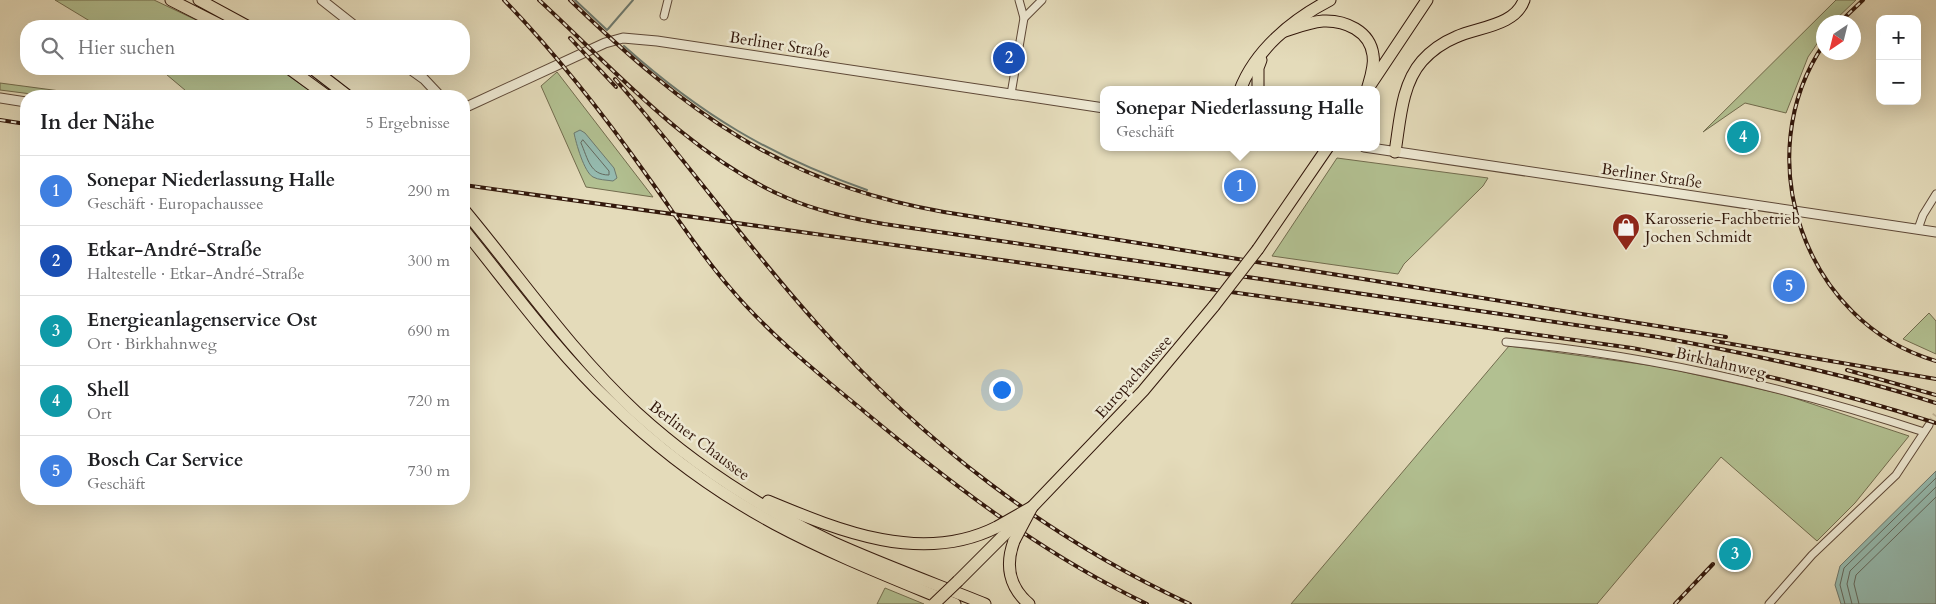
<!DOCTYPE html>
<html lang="de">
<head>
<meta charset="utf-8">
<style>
	body { margin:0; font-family:Cardo,serif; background:#f6f6f6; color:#202124 }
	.controls { position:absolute; right:15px; top:15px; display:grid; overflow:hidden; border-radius:10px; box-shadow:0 5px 20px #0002 }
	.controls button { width:45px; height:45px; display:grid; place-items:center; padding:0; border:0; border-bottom:1px solid #e0e0e0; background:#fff; color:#202124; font:25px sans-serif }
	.compass { position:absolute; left:1816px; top:15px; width:45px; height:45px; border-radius:50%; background:#fff; box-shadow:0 5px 20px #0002; rotate:215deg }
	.you { position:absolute; left:1001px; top:389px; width:18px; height:18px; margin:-12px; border:4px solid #fff; border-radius:50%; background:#1a73e8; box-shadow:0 0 0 8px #1a73e833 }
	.badge { display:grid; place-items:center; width:32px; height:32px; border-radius:50%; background:#1a73e8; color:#fff; font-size:16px; font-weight:700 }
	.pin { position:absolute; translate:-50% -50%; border:2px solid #fff; box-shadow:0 1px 5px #0006 }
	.popup { position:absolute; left:1100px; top:86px; width:280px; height:65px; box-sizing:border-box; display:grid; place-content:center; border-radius:10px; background:#fff; filter:drop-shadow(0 1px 4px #0005); font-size:16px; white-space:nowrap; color:#757577 }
	.popup b { font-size:19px; color:#202124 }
	.popup::after { content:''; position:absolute; left:50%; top:100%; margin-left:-10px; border:10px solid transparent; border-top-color:#fff }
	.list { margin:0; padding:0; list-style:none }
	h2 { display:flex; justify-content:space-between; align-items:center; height:65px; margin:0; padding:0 20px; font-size:21px }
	h2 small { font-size:16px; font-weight:400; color:#757577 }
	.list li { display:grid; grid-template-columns:32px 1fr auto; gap:15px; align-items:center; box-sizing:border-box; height:70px; padding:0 20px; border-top:1px solid #e0e0e0 }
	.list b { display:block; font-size:19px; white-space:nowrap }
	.list p { margin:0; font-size:16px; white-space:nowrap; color:#757577 }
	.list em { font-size:16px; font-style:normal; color:#757577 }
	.icon { flex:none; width:28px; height:28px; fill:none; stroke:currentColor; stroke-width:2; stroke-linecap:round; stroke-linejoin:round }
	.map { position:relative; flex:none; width:1936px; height:604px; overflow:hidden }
	.search { position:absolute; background:#fff; box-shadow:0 5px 20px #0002; left:20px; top:20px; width:450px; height:55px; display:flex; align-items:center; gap:12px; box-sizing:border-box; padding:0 18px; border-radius:20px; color:#757577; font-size:19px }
	.panel { position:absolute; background:#fff; box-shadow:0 5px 20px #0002; left:20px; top:90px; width:450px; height:415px; border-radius:20px }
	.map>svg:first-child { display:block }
</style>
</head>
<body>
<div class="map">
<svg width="1936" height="604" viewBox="0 0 1936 604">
	<rect width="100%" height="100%" fill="#e4dbba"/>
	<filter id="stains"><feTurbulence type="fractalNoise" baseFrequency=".004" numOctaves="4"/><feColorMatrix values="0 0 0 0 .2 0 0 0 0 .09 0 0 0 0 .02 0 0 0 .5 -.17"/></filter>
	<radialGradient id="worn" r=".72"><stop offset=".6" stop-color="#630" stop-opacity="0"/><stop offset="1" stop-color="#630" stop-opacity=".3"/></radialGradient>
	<!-- green -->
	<g fill="#b2c091" stroke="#726c4e">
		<path d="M 55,0 L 154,0 L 209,26 L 98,26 Z"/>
		<path d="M 1836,0 L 1856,0 L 1833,22 L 1824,22 L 1823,35 L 1808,57 L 1786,113 L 1745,103 L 1703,132 Z"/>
		<path d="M 160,69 L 279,69 L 317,96 L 192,96 Z"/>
		<path d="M 557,72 L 653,197 L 586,187 L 541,86 Z"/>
		<path d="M 0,83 L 98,96 L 47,96 L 0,90 Z"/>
		<path d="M 1337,158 L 1488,178 L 1483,186 L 1404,264 L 1398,274 L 1272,256 Z"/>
		<path d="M 1929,313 L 1936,321 L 1936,354 L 1903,339 Z"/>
		<path d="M 1509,346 L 1662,367 L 1782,394 L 1909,436 L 1855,503 L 1817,541 L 1721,457 L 1597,604 L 1291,604 Z"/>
		<path d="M 885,588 L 924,604 L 877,604 Z"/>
	</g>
	<!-- water -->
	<g fill="#95bbb0" stroke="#6d796e">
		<path d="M 580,130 L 585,133 L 614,168 L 617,178 L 613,181 C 607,180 598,180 593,177 C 584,172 576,143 574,133 Z"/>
		<path d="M 1936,471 L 1936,604 L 1841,604 L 1835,585 L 1840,566 Z"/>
	</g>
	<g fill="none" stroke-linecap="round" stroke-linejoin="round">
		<!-- shore -->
		<g stroke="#64695e" stroke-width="1">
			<path d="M 583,140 L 609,171 L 609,175 C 590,175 588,159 581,143 Z"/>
			<path d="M 1845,604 L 1840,585 L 1844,568 L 1936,478"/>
			<path d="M 1852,604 L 1847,584 L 1850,571 L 1936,487"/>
			<path d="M 1859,604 L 1854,584 L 1856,575 L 1936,497"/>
		</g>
		<!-- stream -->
		<g stroke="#6d796e" stroke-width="2">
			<path d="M 575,0 L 607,30"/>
			<path d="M 608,29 L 633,0"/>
			<path d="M 624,46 C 700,114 770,156 867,190"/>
		</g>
		<!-- minor-tunnel -->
		<path stroke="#c0b497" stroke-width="7" stroke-dasharray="7 3.5" stroke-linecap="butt" d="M 1929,425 L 1936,415"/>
		<!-- minor casing -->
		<g stroke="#5e4837" stroke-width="9">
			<g id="minor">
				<path d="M 664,16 L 668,0"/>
				<path d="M 1024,18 L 1042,0"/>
				<path d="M 1011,94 L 1024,18 L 1019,0"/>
				<path d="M 1918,229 L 1923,215 L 1936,194"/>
				<path d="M 1506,342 C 1649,355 1788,387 1924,432"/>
				<path d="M 1769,604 L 1812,555 L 1896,475 L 1929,425"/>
			</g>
		</g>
		<!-- tertiary casing -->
		<g stroke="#5e4837" stroke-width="11">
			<g id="tertiary">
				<path d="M 322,0 L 355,26"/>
				<path d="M 410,69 L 424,79 L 440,96"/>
				<path d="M 0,98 L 26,102"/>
				<path d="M 464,108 L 605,43 L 623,38 L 657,41 L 1104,108"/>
				<path d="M 1364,147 L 1936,232"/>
			</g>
		</g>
		<!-- primary casing -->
		<g stroke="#32170b" stroke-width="13">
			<g id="primary">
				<path d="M 1285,31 C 1297,27 1310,22 1323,21 C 1345,20 1370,31 1373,55 C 1375,66 1370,79 1367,90"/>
				<path d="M 1371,84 L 1427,0"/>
				<path d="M 1240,90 C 1255,50 1293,19 1330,0"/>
				<path d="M 1258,90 L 1258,68 L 1261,60"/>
				<path d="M 1395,152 C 1400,122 1401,85 1422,61 C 1431,51 1444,42 1456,37 C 1478,27 1515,26 1524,0"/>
				<path d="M 1258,249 L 1328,147"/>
				<path d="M 1032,507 L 1143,391 L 1214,306"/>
				<path d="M 958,581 L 1005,534"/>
			</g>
		</g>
		<!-- trunk casing -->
		<g stroke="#32170b" stroke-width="13">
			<g id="trunk">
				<path d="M 171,0 L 222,26"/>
				<path d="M 199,0 L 247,26"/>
				<path d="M 290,69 L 327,96"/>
				<path d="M 313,69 L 348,96"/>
				<path d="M 464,210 C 520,277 571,352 636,412 C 694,465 762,509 834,543 C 883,565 935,584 985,604"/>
				<path d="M 464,230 C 511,288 556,351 611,403 C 659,450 716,492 775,524 C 833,555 895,579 955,604"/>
				<path d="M 768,501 C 840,531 922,565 997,527"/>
				<path d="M 1014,541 C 1005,565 1009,587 1029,604"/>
			</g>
		</g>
		<!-- minor -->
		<use href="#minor" stroke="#ede8d2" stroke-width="7"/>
		<!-- tertiary -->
		<use href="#tertiary" stroke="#ede8d2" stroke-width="9"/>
		<!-- primary -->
		<use href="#primary" stroke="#e4dbba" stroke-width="11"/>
		<!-- trunk -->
		<use href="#trunk" stroke="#e4dbba" stroke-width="11"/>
		<!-- rail casing -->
		<g stroke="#32170b" stroke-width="4">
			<g id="rail">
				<path d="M 504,0 C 557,55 604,115 648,177 C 675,214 700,254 731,289 C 770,335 819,374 866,413 C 954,486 1044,555 1147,604"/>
				<path d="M 539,0 C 615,70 689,155 785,197 C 816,211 850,218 884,224 L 1658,337 C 1751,354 1846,374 1936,403"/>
				<path d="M 570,0 C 685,111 782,184 944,212 L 1726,337"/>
				<path d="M 1840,22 L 1863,0"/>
				<path d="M 570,38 L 616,87"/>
				<path d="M 1824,44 C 1747,156 1804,323 1936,361"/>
				<path d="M 615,79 C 686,159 747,247 819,326 C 923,442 1049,539 1190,604"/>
				<path d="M 0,120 L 26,124"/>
				<path d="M 464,185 L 1632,348 C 1735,367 1837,391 1936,423"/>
				<path d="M 1714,341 L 1936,379"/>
				<path d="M 1847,370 L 1936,395"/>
				<path d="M 1675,604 L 1713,564"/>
			</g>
		</g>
		<!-- rail -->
		<use href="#rail" stroke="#ede8d2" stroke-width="2" stroke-dasharray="5.5" stroke-linecap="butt"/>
		<!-- primary-bridge casing -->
		<g stroke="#32170b" stroke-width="13" stroke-linecap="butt">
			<g id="primary-bridge">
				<path d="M 1214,306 L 1258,249"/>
				<path d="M 1005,534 L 1027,512"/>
				<path d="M 934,604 L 958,581"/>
			</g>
		</g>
		<!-- trunk-bridge casing -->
		<g stroke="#32170b" stroke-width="13" stroke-linecap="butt">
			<g id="trunk-bridge">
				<path d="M 997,527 L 1032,507"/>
				<path d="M 1014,541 L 1032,507"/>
			</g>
		</g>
		<!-- primary-bridge -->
		<use href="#primary-bridge" stroke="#e4dbba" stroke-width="11"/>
		<!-- trunk-bridge -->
		<use href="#trunk-bridge" stroke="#e4dbba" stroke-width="11"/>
	</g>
	<!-- icons -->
	<defs>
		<g id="shop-pin" transform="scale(1.4375)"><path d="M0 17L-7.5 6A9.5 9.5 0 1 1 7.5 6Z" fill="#8f2418" stroke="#ede8d2"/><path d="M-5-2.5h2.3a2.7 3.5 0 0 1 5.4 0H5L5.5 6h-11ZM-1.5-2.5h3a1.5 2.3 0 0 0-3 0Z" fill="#fff"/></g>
	</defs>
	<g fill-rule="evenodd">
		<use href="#shop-pin" x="1626" y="227"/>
	</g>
	<g text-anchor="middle" stroke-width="5" stroke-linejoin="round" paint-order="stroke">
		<!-- street labels -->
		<g font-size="16" fill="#32170b" stroke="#ede8d2">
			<text transform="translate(780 44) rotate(9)" y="6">Berliner Straße</text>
			<text transform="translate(1652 175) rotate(8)" y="6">Berliner Straße</text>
			<text transform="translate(1721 362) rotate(13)" y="6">Birkhahnweg</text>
			<text transform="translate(1133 376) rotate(-48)" y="6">Europachaussee</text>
			<text transform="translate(700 440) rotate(37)" y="6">Berliner Chaussee</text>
		</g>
		<!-- poi labels -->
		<g font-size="16" fill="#32170b" stroke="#ede8d2" text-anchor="start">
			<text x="1645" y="224">Karosserie-Fachbetrieb<tspan x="1645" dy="18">Jochen Schmidt</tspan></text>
		</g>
	</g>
	<rect width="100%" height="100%" filter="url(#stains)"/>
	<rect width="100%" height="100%" fill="url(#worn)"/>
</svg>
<div class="controls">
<button>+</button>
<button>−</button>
</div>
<svg class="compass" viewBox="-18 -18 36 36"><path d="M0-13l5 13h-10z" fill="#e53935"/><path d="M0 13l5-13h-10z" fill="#757577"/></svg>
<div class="you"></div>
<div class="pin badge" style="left:1240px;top:186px;background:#3f7fe0">1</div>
<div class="popup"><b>Sonepar Niederlassung Halle</b>Geschäft</div>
<div class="pin badge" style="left:1009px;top:58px;background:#1a4fb4">2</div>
<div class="pin badge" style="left:1735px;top:554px;background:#0f9aa8">3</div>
<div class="pin badge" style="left:1743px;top:137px;background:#0f9aa8">4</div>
<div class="pin badge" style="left:1789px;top:286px;background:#3f7fe0">5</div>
<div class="search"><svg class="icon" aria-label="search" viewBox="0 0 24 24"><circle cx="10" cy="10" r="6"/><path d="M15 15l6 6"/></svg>Hier suchen</div>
<section class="panel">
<h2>In der Nähe<small>5 Ergebnisse</small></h2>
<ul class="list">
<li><span class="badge" style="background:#3f7fe0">1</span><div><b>Sonepar Niederlassung Halle</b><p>Geschäft · Europachaussee</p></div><em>290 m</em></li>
<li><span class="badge" style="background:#1a4fb4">2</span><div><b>Etkar-André-Straße</b><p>Haltestelle · Etkar-André-Straße</p></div><em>300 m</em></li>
<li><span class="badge" style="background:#0f9aa8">3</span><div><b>Energieanlagenservice Ost</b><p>Ort · Birkhahnweg</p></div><em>690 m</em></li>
<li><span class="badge" style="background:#0f9aa8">4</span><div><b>Shell</b><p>Ort</p></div><em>720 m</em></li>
<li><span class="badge" style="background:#3f7fe0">5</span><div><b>Bosch Car Service</b><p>Geschäft</p></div><em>730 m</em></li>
</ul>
</section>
</div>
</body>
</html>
